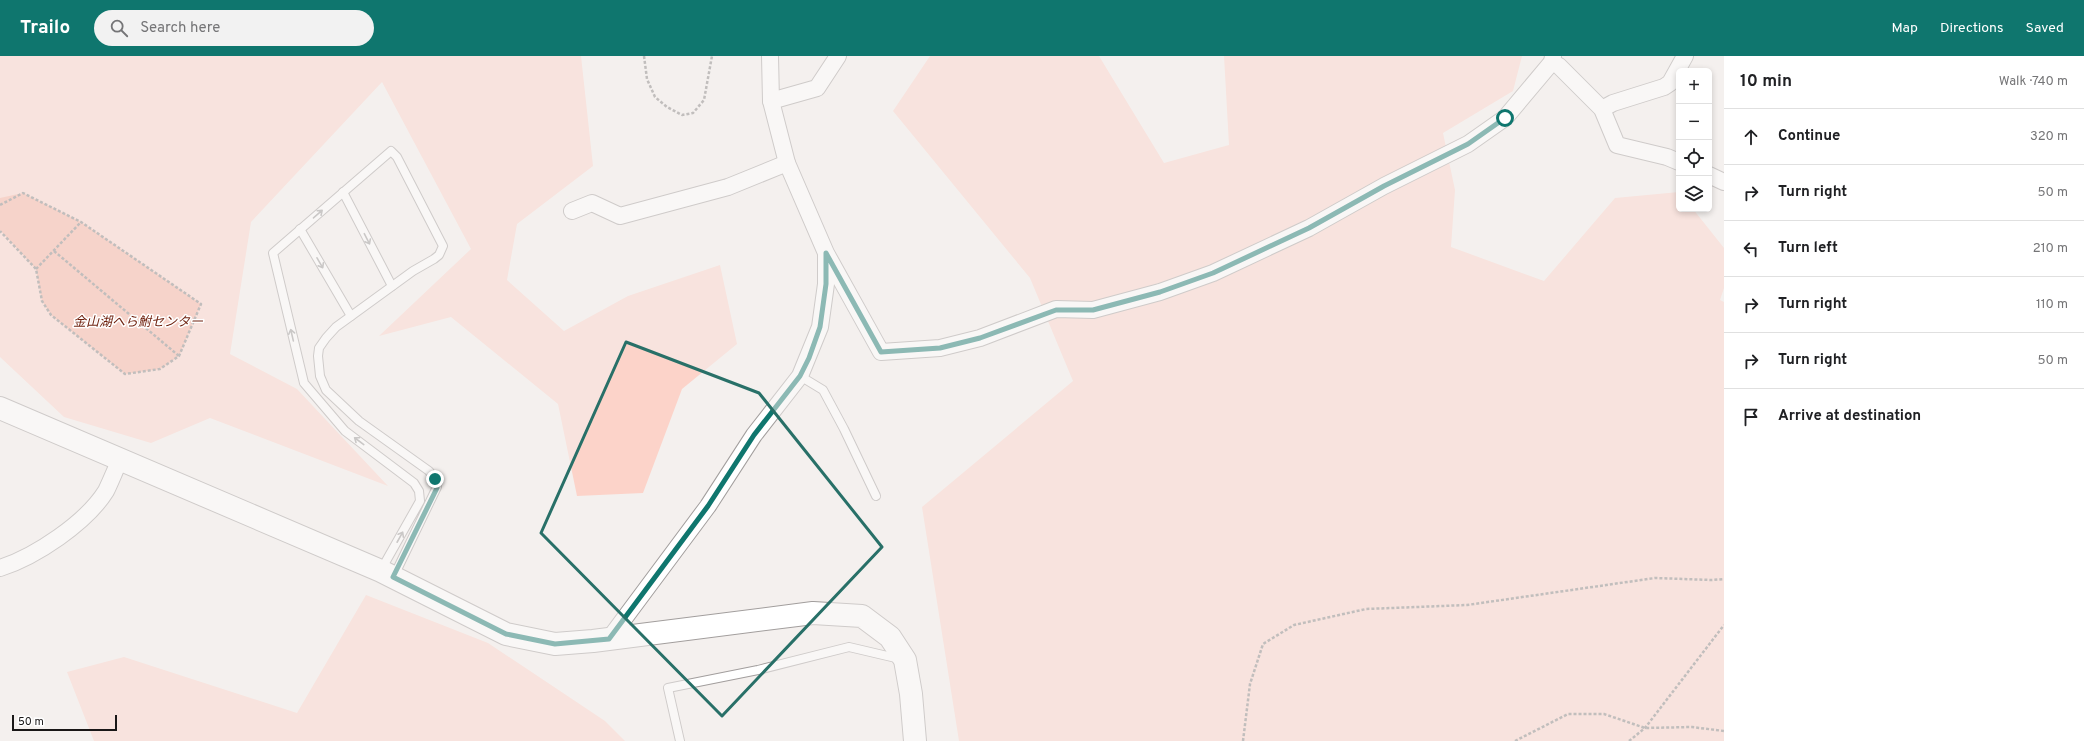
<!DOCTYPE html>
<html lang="en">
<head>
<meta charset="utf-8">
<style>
	body { margin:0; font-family:Overpass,"Noto Sans JP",sans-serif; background:#f2f2f2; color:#202124 }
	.controls { position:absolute; right:12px; top:12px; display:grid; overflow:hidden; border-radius:6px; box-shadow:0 2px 6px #0003 }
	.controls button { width:36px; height:36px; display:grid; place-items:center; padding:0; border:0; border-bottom:1px solid #e0e0e0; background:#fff; color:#202124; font:20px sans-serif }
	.scale { position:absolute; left:12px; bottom:10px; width:105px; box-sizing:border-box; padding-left:4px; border:2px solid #191717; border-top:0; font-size:11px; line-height:14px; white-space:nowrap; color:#191717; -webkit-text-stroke:3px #fff; paint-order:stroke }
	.stop { position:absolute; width:12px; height:12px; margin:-9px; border:3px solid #0f766e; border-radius:50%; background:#fff }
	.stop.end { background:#0f766e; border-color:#fff; box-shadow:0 1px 4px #0008 }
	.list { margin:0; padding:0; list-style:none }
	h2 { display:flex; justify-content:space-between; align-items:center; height:52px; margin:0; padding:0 16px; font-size:17px }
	h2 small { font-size:13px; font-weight:400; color:#757577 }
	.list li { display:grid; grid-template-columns:26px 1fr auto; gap:12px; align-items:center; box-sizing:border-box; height:56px; padding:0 16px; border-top:1px solid #e0e0e0 }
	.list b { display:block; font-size:15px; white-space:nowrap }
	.list em { font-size:13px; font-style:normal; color:#757577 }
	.icon { flex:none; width:22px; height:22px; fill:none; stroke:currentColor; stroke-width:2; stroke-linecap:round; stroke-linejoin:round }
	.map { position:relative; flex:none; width:1724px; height:685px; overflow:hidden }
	header { display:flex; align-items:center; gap:24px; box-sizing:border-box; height:56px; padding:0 20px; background:#0f766e; color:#fff }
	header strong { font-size:19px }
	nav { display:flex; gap:22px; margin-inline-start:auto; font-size:14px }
	.search { width:280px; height:36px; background:#f2f2f2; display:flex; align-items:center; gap:10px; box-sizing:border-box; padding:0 14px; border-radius:22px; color:#757577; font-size:15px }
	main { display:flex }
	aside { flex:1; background:#fff }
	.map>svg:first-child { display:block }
</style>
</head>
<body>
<header>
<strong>Trailo</strong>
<div class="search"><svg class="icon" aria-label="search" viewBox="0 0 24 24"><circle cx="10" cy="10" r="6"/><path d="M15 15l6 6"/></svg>Search here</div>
<nav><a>Map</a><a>Directions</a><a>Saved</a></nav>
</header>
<main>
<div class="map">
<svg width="1724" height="685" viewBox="0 0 1724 685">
	<rect width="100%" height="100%" fill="#f4f0ee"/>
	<!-- green -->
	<g fill="#fcd3c9">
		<path d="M 0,0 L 581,0 L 593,110 L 517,168 L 507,224 L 564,275 L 628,240 L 720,209 L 737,288 L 682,333 L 643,437 L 577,440 L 558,348 L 451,261 L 379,280 L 471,193 L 382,26 L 251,166 L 230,298 L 297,333 L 388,430 L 210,362 L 151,387 L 64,361 L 0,301 Z"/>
		<path d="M 930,0 L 1099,0 L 1164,107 L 1229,89 L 1224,0 L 1522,0 L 1513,35 L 1443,77 L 1455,134 L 1451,191 L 1544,225 L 1615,142 L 1679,136 L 1679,153 L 1693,153 L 1724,192 L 1724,232 L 1720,244 L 1724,246 L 1724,685 L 959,685 L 922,451 L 1073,325 L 1030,222 L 893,55 Z"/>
		<path d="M 366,539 L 488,587 L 605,665 L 625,685 L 94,685 L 67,616 L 124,601 L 297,657 Z"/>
	</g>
	<!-- water -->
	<path fill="#f9af9d" d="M 23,137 L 81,166 L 201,248 L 179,300 L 160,313 L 125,318 L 51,259 L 42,245 L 36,213 L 0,174 L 0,142 Z"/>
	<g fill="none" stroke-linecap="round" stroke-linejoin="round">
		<!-- lane casing -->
		<g stroke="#a29e9d" stroke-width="10">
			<g id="lane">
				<path d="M 343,136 L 392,230"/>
				<path d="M 300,173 L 351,260"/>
				<path d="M 800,320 L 823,334 L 844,373 L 876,440"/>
				<path d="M 381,514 L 420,445 L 419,435 L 414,427 L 345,375 L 304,327 L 273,197 L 391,95 L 397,101 L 443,190 L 439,199 L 434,203 L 413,215 L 336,271 L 326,282 L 319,292 L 318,300 L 320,320 L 326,334 L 359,365 L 429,415 L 435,423 L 437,431 L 394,520"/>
				<path d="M 680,685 L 668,632 L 758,614 L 849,591 L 900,603"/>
			</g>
		</g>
		<!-- street casing -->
		<g stroke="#a29e9d" stroke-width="18">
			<g id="street">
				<path d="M 770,0 L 771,45 L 787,107 L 826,197 L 881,296 L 940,292 L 980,282 L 1056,253 L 1093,254 L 1160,236 L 1213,217 L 1309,172 L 1384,130 L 1468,88 L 1505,62 L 1552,6 L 1553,0"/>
				<path d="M 1552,6 L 1559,10 L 1602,53 L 1617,89 L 1667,101 L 1679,106"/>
				<path d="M 771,45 L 817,32 L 838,0"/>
				<path d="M 1602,53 L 1613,47 L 1664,31 L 1670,27 L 1685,0"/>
				<path d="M 1709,119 L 1724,126"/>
				<path d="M 572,155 L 592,147 L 620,160 L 728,131 L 787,107"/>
				<path d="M 0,512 C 35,501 86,467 106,435 C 111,425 115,414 120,404"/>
				<path d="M 609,583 L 708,450 L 754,379 L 800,320 L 820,271 L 826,228 L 826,200"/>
			</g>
		</g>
		<!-- secondary casing -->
		<g stroke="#a29e9d" stroke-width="24">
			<path id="secondary" d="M 0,352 L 381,515 L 506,578 L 555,588 L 593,585 L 813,557 L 862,560 L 890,581 L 905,604 L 911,638 L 915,685"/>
		</g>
		<!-- path -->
		<g stroke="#848180" stroke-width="2.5" stroke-dasharray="3 2" stroke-linecap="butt">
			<path d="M 644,0 L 647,23 L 655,41 L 667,51 L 682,59 L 693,57 L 704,44 L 712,0"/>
			<path d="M 0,149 L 23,137 L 81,166 L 201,248 L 179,300 L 160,313 L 125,318 L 51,259 L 42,245 L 36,213 L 0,175"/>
			<path d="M 54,195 L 179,300"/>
			<path d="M 36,213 L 81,166"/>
			<path d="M 1243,685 L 1250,628 L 1263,588 L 1294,569 L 1366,553 L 1467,549 L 1655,522 L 1712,524 L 1724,523"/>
			<path d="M 1515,685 L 1568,658 L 1604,658 L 1645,672 L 1692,671 L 1724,675"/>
			<path d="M 1629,685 L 1645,672 L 1724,569"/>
		</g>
		<!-- lane -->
		<use href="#lane" stroke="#fff" stroke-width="8"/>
		<!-- street -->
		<use href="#street" stroke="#fff" stroke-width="16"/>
		<!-- secondary -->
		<use href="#secondary" stroke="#fff" stroke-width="22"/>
	</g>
	<!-- one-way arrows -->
	<defs><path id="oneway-shaft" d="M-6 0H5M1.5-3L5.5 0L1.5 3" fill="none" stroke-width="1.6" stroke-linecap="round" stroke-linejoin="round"/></defs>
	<g stroke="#989797">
		<use href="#oneway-shaft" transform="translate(318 158) rotate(-41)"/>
		<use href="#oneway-shaft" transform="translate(367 183) rotate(63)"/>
		<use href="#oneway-shaft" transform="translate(320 207) rotate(60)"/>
		<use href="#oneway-shaft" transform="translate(292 279) rotate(-103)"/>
		<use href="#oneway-shaft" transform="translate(359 385) rotate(-143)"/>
		<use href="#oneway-shaft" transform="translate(400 481) rotate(-61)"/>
	</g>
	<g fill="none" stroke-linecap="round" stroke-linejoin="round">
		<!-- route -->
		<path stroke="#0f766e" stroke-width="5" d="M 435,423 L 437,432 L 393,521 L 506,578 L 555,588 L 609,583 L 708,450 L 754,379 L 800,320 L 809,302 L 820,271 L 826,228 L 826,197 L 881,296 L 940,292 L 980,282 L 1056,254 L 1093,254 L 1160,236 L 1213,217 L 1309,172 L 1384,130 L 1468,88 L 1505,62"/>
	</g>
	<!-- marked area -->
	<path d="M0 0H1724V685H0ZM 626,286 L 759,337 L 882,491 L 722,660 L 541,477 Z" fill="#f4f0ee" fill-opacity=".55" fill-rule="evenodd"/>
	<path fill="none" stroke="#287068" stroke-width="3" stroke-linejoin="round" d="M 626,286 L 759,337 L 882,491 L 722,660 L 541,477 Z"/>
	<g text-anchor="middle" stroke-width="3" stroke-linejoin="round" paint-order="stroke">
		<!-- water labels -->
		<g font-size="13" font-style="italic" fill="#6d1e0b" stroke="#fff">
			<text x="138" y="270">金山湖へら鮒センター</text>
		</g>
	</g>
</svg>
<div class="controls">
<button>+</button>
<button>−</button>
<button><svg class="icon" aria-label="locate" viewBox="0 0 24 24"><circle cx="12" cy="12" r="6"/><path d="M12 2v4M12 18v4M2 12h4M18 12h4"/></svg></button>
<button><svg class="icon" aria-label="layers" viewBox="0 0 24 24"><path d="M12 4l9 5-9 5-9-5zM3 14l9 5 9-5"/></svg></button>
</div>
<div class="scale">50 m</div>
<div class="stop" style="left:1505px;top:62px"></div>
<div class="stop end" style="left:435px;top:423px"></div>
</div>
<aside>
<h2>10 min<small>Walk · 740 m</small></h2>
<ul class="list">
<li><svg class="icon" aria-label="ahead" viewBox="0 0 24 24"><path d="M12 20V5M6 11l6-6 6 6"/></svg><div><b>Continue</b></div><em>320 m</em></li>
<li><svg class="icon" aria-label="right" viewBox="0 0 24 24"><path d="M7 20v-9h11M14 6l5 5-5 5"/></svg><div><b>Turn right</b></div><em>50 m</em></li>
<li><svg class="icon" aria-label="left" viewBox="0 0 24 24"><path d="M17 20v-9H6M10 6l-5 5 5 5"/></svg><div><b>Turn left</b></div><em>210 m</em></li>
<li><svg class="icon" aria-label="right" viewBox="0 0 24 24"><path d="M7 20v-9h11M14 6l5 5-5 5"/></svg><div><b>Turn right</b></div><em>110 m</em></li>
<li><svg class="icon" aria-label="right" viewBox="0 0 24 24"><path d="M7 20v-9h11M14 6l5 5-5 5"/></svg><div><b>Turn right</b></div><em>50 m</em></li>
<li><svg class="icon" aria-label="arrive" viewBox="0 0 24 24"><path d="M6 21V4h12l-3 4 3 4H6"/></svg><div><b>Arrive at destination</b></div></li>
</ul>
</aside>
</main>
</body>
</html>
